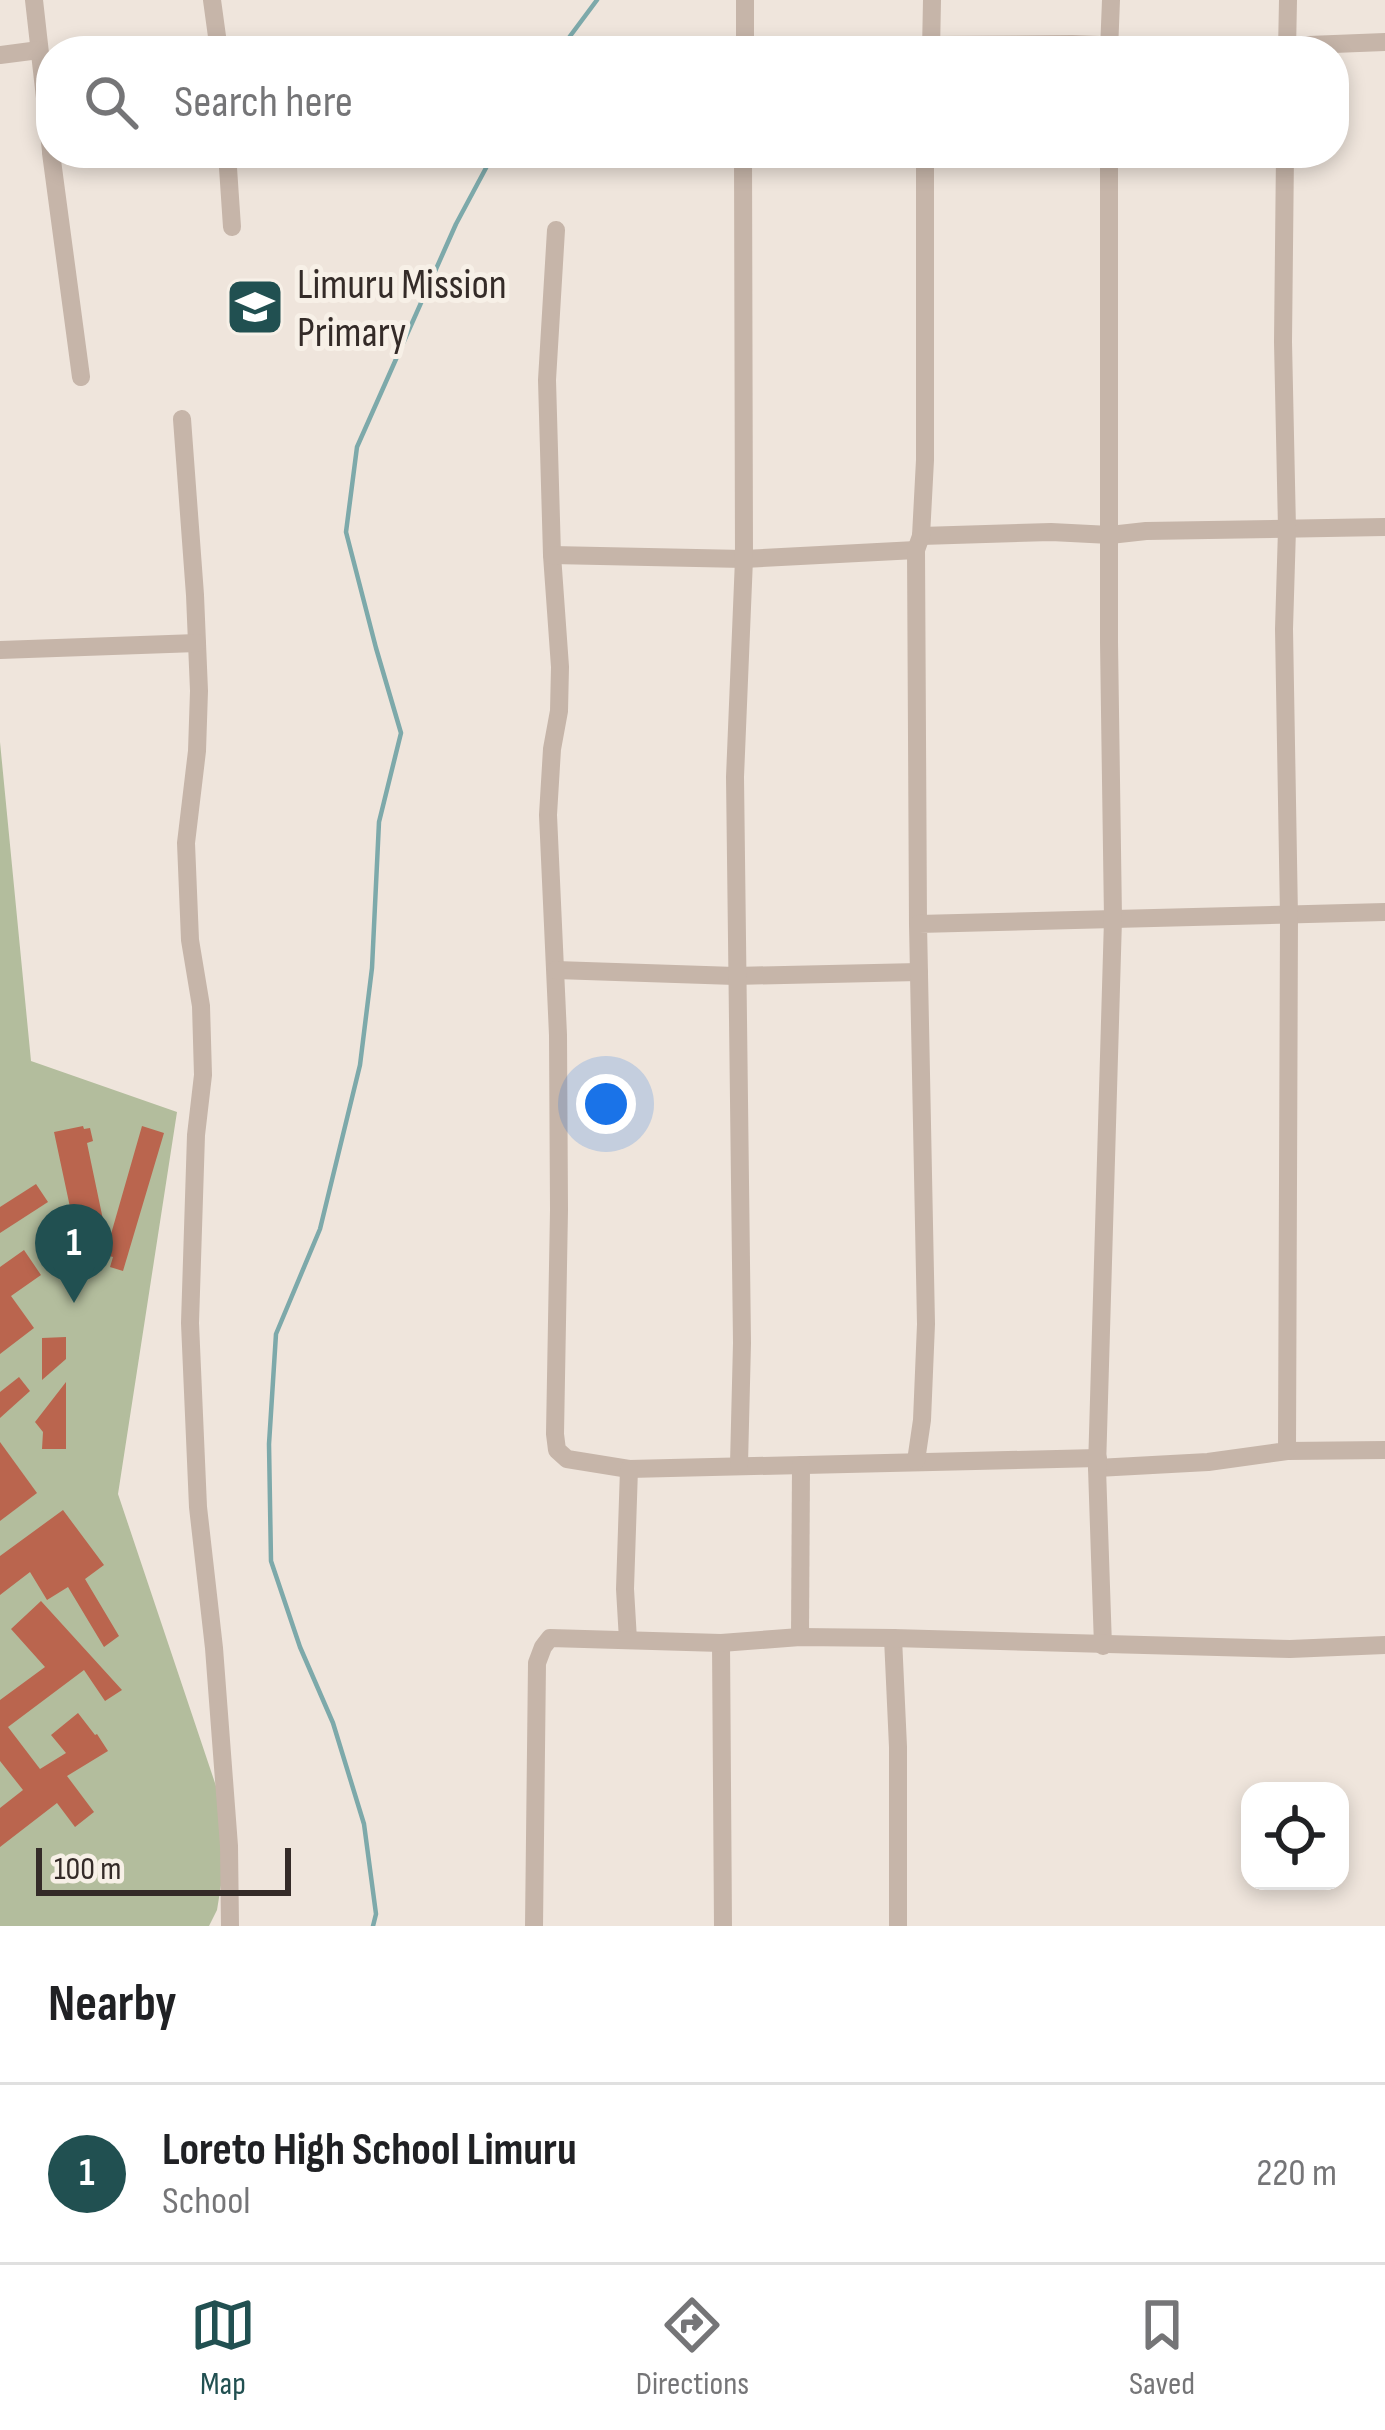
<!DOCTYPE html>
<html lang="en">
<head>
<meta charset="utf-8">
<style>
	body { margin:0; font-family:"Sofia Sans Condensed",sans-serif; background:#f2f2f2; color:#202124 }
	.controls { position:absolute; right:36px; bottom:36px; display:grid; overflow:hidden; border-radius:24px; box-shadow:0 6px 18px #0003 }
	.controls button { width:108px; height:108px; display:grid; place-items:center; padding:0; border:0; border-bottom:3px solid #e0e0e0; background:#fff; color:#202124; font:60px sans-serif }
	.scale { position:absolute; left:36px; bottom:30px; width:255px; box-sizing:border-box; padding-left:12px; border:6px solid #342b28; border-top:0; font-size:33px; line-height:42px; white-space:nowrap; color:#342b28; -webkit-text-stroke:9px #f7f0e7; paint-order:stroke }
	.you { position:absolute; left:606px; top:1104px; width:42px; height:42px; margin:-30px; border:9px solid #fff; border-radius:50%; background:#1a73e8; box-shadow:0 0 0 18px #1a73e833 }
	.badge { display:grid; place-items:center; width:78px; height:78px; border-radius:50%; background:#215051; color:#fff; font-size:39px; font-weight:700 }
	.pin { position:absolute; translate:-50% -99px; filter:drop-shadow(0 3px 6px #0008) }
	.pin::after { content:''; position:absolute; top:63px; width:42px; height:36px; background:inherit; clip-path:polygon(0 0,100% 0,50% 100%) }
	.list { margin:0; padding:0; list-style:none }
	h2 { display:flex; justify-content:space-between; align-items:center; height:156px; margin:0; padding:0 48px; font-size:51px }
	h2 small { font-size:39px; font-weight:400; color:#757577 }
	.list li { display:grid; grid-template-columns:78px 1fr auto; gap:36px; align-items:center; box-sizing:border-box; height:180px; padding:0 48px; border-top:3px solid #e0e0e0 }
	.list b { display:block; font-size:45px; white-space:nowrap }
	.list p { margin:0; font-size:39px; white-space:nowrap; color:#757577 }
	.list em { font-size:39px; font-style:normal; color:#757577 }
	.icon { flex:none; width:66px; height:66px; fill:none; stroke:currentColor; stroke-width:2; stroke-linecap:round; stroke-linejoin:round }
	.map { position:relative; flex:none; width:1385px; height:1926px; overflow:hidden }
	.search { position:absolute; background:#fff; box-shadow:0 6px 18px #0003; left:36px; right:36px; top:36px; height:132px; display:flex; align-items:center; gap:30px; box-sizing:border-box; padding:0 42px; border-radius:48px; color:#757577; font-size:45px }
	.sheet { height:336px; background:#fff }
	nav { display:flex; justify-content:space-around; align-items:center; box-sizing:border-box; height:168px; border-top:3px solid #e0e0e0; background:#fff; font-size:33px; color:#757577 }
	nav a { display:grid; justify-items:center; gap:6px }
	nav .on { color:#215051 }
	.map>svg:first-child { display:block }
</style>
</head>
<body>
<div class="map">
<svg width="1385" height="1926" viewBox="0 0 1385 1926">
	<rect width="100%" height="100%" fill="#efe5dc"/>
	<!-- green -->
	<path fill="#b3bd9d" d="M 0,742 L 31,1061 L 177,1112 L 118,1494 L 216,1786 L 224,1867 L 217,1910 L 209,1926 L 0,1926 Z"/>
	<g fill="none" stroke-linecap="round" stroke-linejoin="round">
		<!-- stream -->
		<g stroke="#7da9aa" stroke-width="4.5">
			<path d="M 559,51 L 597,0"/>
			<path d="M 373,1926 L 376,1914 L 364,1824 L 333,1723 L 300,1647 L 271,1561 L 269,1444 L 276,1334 L 320,1229 L 360,1065 L 372,968 L 379,822 L 401,733 L 376,648 L 346,532 L 357,447 L 456,224 L 494,153"/>
		</g>
	</g>
	<!-- building -->
	<g fill="#ba654e">
		<path d="M 83,1126 L 84,1129 L 90,1128 L 93,1141 L 87,1143 L 106,1234 L 77,1240 L 54,1132 Z"/>
		<path d="M 142,1126 L 164,1133 L 123,1271 L 110,1267 L 113,1257 L 105,1255 Z"/>
		<path d="M 36,1184 L 48,1202 L 0,1233 L 0,1207 Z"/>
		<path d="M 24,1250 L 41,1275 L 11,1296 L 34,1328 L 0,1354 L 0,1267 Z"/>
		<path d="M 66,1337 L 66,1359 L 42,1380 L 42,1338 Z"/>
		<path d="M 19,1377 L 30,1391 L 0,1418 L 0,1392 Z"/>
		<path d="M 66,1382 L 66,1449 L 42,1449 L 43,1432 L 35,1422 Z"/>
		<path d="M 0,1442 L 37,1493 L 0,1521 Z"/>
		<path d="M 63,1510 L 104,1565 L 85,1579 L 119,1636 L 104,1647 L 68,1587 L 47,1600 L 30,1572 L 0,1595 L 0,1556 Z"/>
		<path d="M 41,1601 L 122,1690 L 105,1701 L 84,1670 L 8,1727 L 40,1769 L 66,1753 L 51,1735 L 78,1713 L 95,1735 L 97,1734 L 108,1751 L 67,1776 L 94,1812 L 75,1827 L 57,1803 L 0,1847 L 0,1808 L 23,1790 L 0,1761 L 0,1700 L 45,1667 L 11,1629 Z"/>
	</g>
	<g fill="none" stroke-linecap="round" stroke-linejoin="round">
		<!-- minor -->
		<g stroke="#c6b5a9" stroke-width="18">
			<path d="M 34,0 L 51,151"/>
			<path d="M 212,0 L 219,51"/>
			<path d="M 931,45 L 1072,44 L 1210,49 L 1385,42"/>
			<path d="M 745,51 L 745,0"/>
			<path d="M 931,51 L 932,0"/>
			<path d="M 1109,51 L 1111,0"/>
			<path d="M 1287,51 L 1288,0"/>
			<path d="M 0,55 L 39,50"/>
			<path d="M 51,153 L 81,377"/>
			<path d="M 227,153 L 232,227"/>
			<path d="M 556,230 L 547,380 L 552,555 L 560,667 L 559,711 L 552,749 L 548,815 L 558,1035 L 559,1210 L 555,1434 L 557,1450 L 567,1459 L 629,1469 L 1098,1458"/>
			<path d="M 182,419 L 195,595 L 199,691 L 197,751 L 186,843 L 190,940 L 201,1006 L 203,1075 L 196,1135 L 190,1323 L 198,1507 L 214,1648 L 229,1846 L 230,1926"/>
			<path d="M 921,536 L 1051,532 L 1110,535 L 1146,531 L 1385,527"/>
			<path d="M 552,555 L 744,559 L 916,550"/>
			<path d="M 0,650 L 197,643"/>
			<path d="M 918,924 L 916,550 L 921,536 L 925,460 L 925,153"/>
			<path d="M 556,970 L 735,976 L 919,972"/>
			<path d="M 1287,1451 L 1385,1450"/>
			<path d="M 916,1461 L 922,1420 L 926,1324 L 918,924 L 1385,912"/>
			<path d="M 739,1464 L 742,1343 L 735,777 L 744,559 L 743,153"/>
			<path d="M 1097,1468 L 1208,1462 L 1287,1451 L 1289,916 L 1284,629 L 1287,529 L 1283,342 L 1285,153"/>
			<path d="M 800,1637 L 801,1465"/>
			<path d="M 893,1638 L 898,1747 L 898,1926"/>
			<path d="M 628,1640 L 625,1589 L 629,1469"/>
			<path d="M 721,1643 L 723,1926"/>
			<path d="M 1103,1646 L 1097,1468 L 1113,919 L 1109,642 L 1109,153"/>
			<path d="M 534,1926 L 537,1663 L 543,1647 L 550,1638 L 721,1643 L 800,1637 L 893,1638 L 1290,1649 L 1385,1645"/>
		</g>
	</g>
	<!-- icons -->
	<defs>
		<g id="school-square" transform="scale(3)"><rect x="-9" y="-9" width="18" height="18" rx="4" fill="#215051" stroke="#f7f0e7"/><path d="M0-5L7-2L0 1L-7-2ZM-4 1L0 2.5L4 1V4Q0 6-4 4Z" fill="#fff"/></g>
	</defs>
	<g fill-rule="evenodd">
		<use href="#school-square" x="255" y="307"/>
	</g>
	<g text-anchor="middle" stroke-width="10" stroke-linejoin="round" paint-order="stroke">
		<!-- poi labels -->
		<g font-size="42" fill="#342b28" stroke="#f7f0e7" text-anchor="start">
			<text x="297" y="298">Limuru Mission<tspan x="297" dy="48">Primary</tspan></text>
		</g>
	</g>
</svg>
<div class="controls">
<button><svg class="icon" aria-label="locate" viewBox="0 0 24 24"><circle cx="12" cy="12" r="6"/><path d="M12 2v4M12 18v4M2 12h4M18 12h4"/></svg></button>
</div>
<div class="scale">100 m</div>
<div class="you"></div>
<div class="pin badge" style="left:74px;top:1303px">1</div>
<div class="search"><svg class="icon" aria-label="search" viewBox="0 0 24 24"><circle cx="10" cy="10" r="6"/><path d="M15 15l6 6"/></svg>Search here</div>
</div>
<section class="sheet">
<h2>Nearby<small></small></h2>
<ul class="list">
<li><span class="badge">1</span><div><b>Loreto High School Limuru</b><p>School</p></div><em>220 m</em></li>
</ul>
</section>
<nav>
<a class="on"><svg class="icon" aria-label="map" viewBox="0 0 24 24"><path d="M3 6l6-2 6 2 6-2v14l-6 2-6-2-6 2zM9 4v14M15 6v14"/></svg>Map</a>
<a><svg class="icon" aria-label="directions" viewBox="0 0 24 24"><path d="M12 3l9 9-9 9-9-9zM9 14v-3h6M13 9l2 2-2 2"/></svg>Directions</a>
<a><svg class="icon" aria-label="saved" viewBox="0 0 24 24"><path d="M7 4h10v16l-5-4-5 4z"/></svg>Saved</a>
</nav>
</body>
</html>
